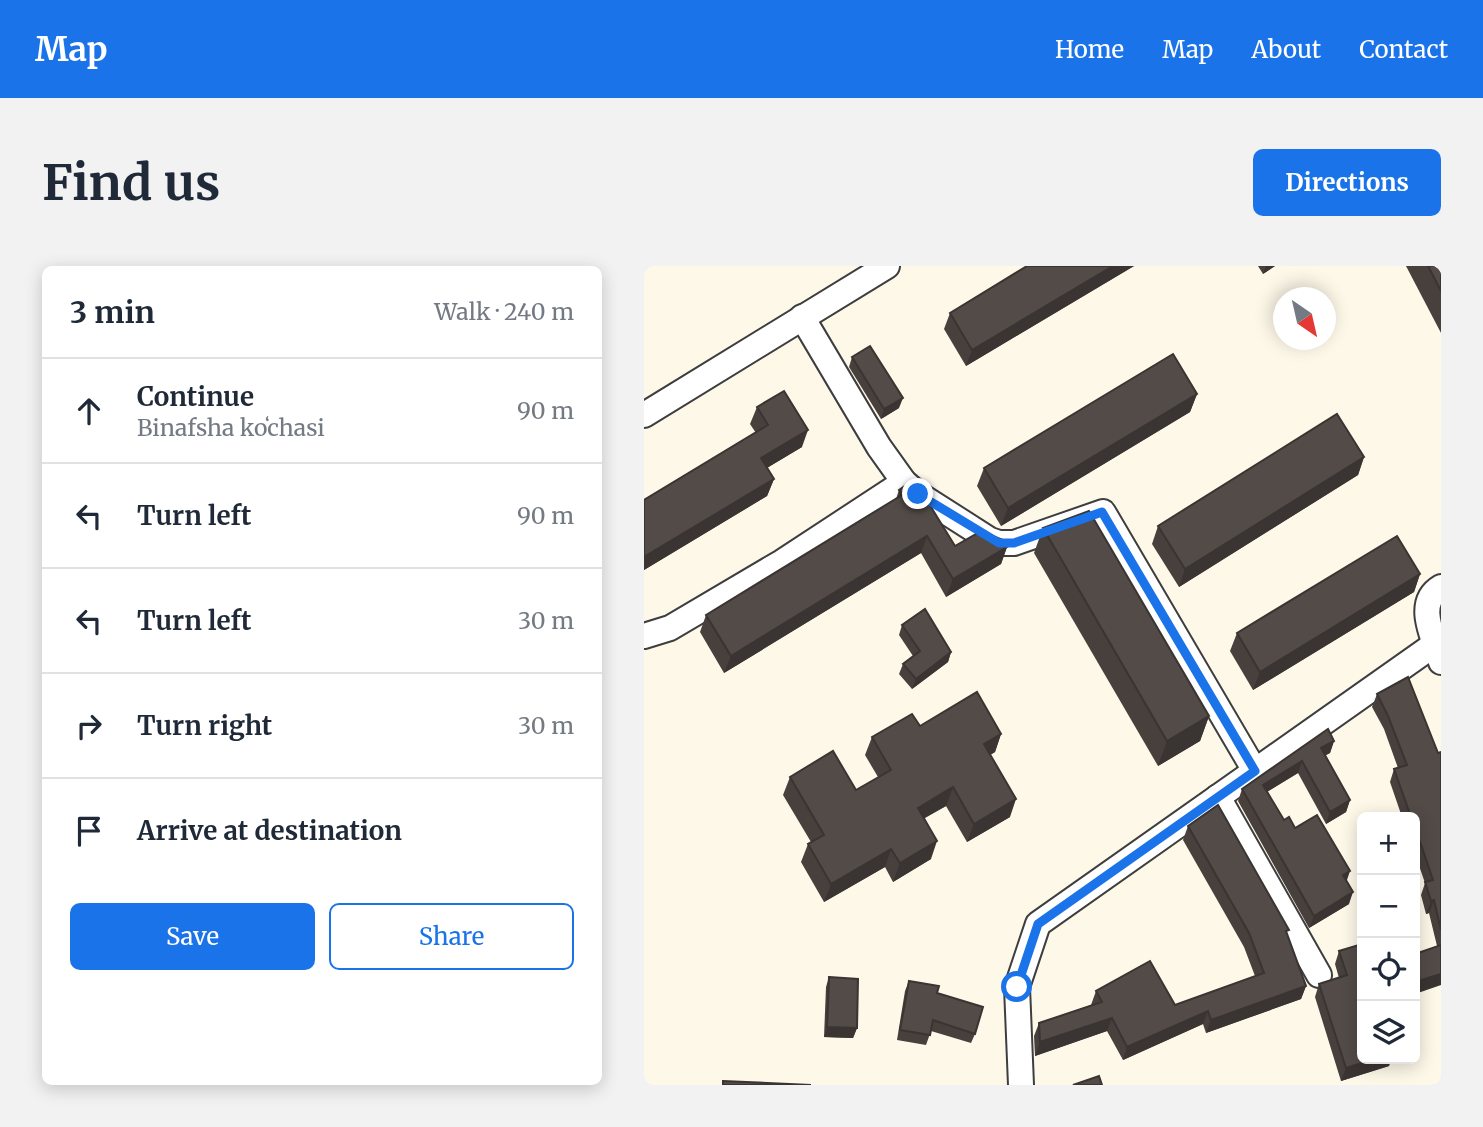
<!DOCTYPE html>
<html lang="en">
<head>
<meta charset="utf-8">
<style>
	body { margin:0; font-family:Merriweather,serif; background:#f2f2f3; color:#1f2937 }
	.controls { position:absolute; right:21px; bottom:21px; display:grid; overflow:hidden; border-radius:10px; box-shadow:0 4px 18px #0003 }
	.controls button { width:63px; height:63px; display:grid; place-items:center; padding:0; border:0; border-bottom:2px solid #e0e1e3; background:#fff; color:#1f2937; font:35px sans-serif }
	.compass { position:absolute; left:629px; top:21px; width:63px; height:63px; border-radius:50%; background:#fff; box-shadow:0 4px 18px #0003; rotate:146deg }
	.stop { position:absolute; width:21px; height:21px; margin:-16px; border:5px solid #1a73e8; border-radius:50%; background:#fff }
	.stop.end { background:#1a73e8; border-color:#fff; box-shadow:0 2px 7px #0008 }
	.list { margin:0; padding:0; list-style:none }
	h2 { display:flex; justify-content:space-between; align-items:center; height:91px; margin:0; padding:0 28px; font-size:30px }
	h2 small { font-size:23px; font-weight:400; color:#747a83 }
	.list li { display:grid; grid-template-columns:46px 1fr auto; gap:21px; align-items:center; box-sizing:border-box; height:105px; padding:0 28px; border-top:2px solid #e0e1e3 }
	.list b { display:block; font-size:26px; white-space:nowrap }
	.list p { margin:0; font-size:23px; white-space:nowrap; color:#747a83 }
	.list em { font-size:23px; font-style:normal; color:#747a83 }
	.actions { display:flex; gap:14px; padding:21px 28px }
	.actions a { flex:1; padding:16px 0; border:2px solid #1a73e8; border-radius:10px; text-align:center; font-size:24px; color:#1a73e8 }
	.actions .main { background:#1a73e8; color:#fff }
	.icon { flex:none; width:38px; height:38px; fill:none; stroke:currentColor; stroke-width:2; stroke-linecap:round; stroke-linejoin:round }
	.map { position:relative; flex:none; width:797px; height:819px; overflow:hidden; border-radius:10px }
	header { display:flex; align-items:center; gap:42px; box-sizing:border-box; height:98px; padding:0 35px; background:#1a73e8; color:#fff }
	header strong { font-size:33px }
	nav { display:flex; gap:38px; margin-inline-start:auto; font-size:24px }
	.intro { display:flex; align-items:center; justify-content:space-between; box-sizing:border-box; height:168px; padding:0 42px }
	h1 { margin:0; font-size:49px }
	.button { padding:18px 32px; border-radius:10px; background:#1a73e8; color:#fff; font-size:24px; font-weight:700 }
	main { display:flex; gap:42px; padding:0 42px }
	aside { flex:1; background:#fff; border-radius:10px; box-shadow:0 4px 18px #0003 }
	.map>svg:first-child { display:block }
</style>
</head>
<body>
<header>
<strong>Map</strong>
<nav><a>Home</a><a>Map</a><a>About</a><a>Contact</a></nav>
</header>
<div class="intro"><h1>Find us</h1><a class="button">Directions</a></div>
<main>
<aside>
<h2>3 min<small>Walk · 240 m</small></h2>
<ul class="list">
<li><svg class="icon" aria-label="ahead" viewBox="0 0 24 24"><path d="M12 20V5M6 11l6-6 6 6"/></svg><div><b>Continue</b><p>Binafsha koʻchasi</p></div><em>90 m</em></li>
<li><svg class="icon" aria-label="left" viewBox="0 0 24 24"><path d="M17 20v-9H6M10 6l-5 5 5 5"/></svg><div><b>Turn left</b></div><em>90 m</em></li>
<li><svg class="icon" aria-label="left" viewBox="0 0 24 24"><path d="M17 20v-9H6M10 6l-5 5 5 5"/></svg><div><b>Turn left</b></div><em>30 m</em></li>
<li><svg class="icon" aria-label="right" viewBox="0 0 24 24"><path d="M7 20v-9h11M14 6l5 5-5 5"/></svg><div><b>Turn right</b></div><em>30 m</em></li>
<li><svg class="icon" aria-label="arrive" viewBox="0 0 24 24"><path d="M6 21V4h12l-3 4 3 4H6"/></svg><div><b>Arrive at destination</b></div></li>
</ul>
<div class="actions"><a class="main">Save</a><a>Share</a></div>
</aside>
<div class="map">
<svg width="797" height="819" viewBox="0 0 797 819">
	<rect width="100%" height="100%" fill="#fef8e9"/>
	<g fill="none" stroke-linecap="round" stroke-linejoin="round">
		<!-- street casing -->
		<g stroke="#3e3e3e" stroke-width="28">
			<g id="street">
				<path d="M 158,51 L 235,181 L 260,216 L 274,228 L 346,274 L 355,277 L 370,277 L 459,246 L 611,505"/>
				<path d="M 0,149 L 243,0"/>
				<path d="M 797,321 C 770,337 790,372 797,396"/>
				<path d="M 0,370 L 26,362 L 138,296 L 260,216"/>
				<path d="M 574,531 L 675,709"/>
				<path d="M 377,819 L 373,721 L 394,658 L 791,378"/>
			</g>
		</g>
		<!-- street -->
		<use href="#street" stroke="#fff" stroke-width="24"/>
	</g>
	<!-- wall -->
	<g fill="#47403d">
		<path d="M 383,0 L 490,0 L 322,100 L 300,63 L 306,47 Z"/>
		<path d="M 614,0 L 631,0 L 619,8 Z"/>
		<path d="M 762,0 L 797,0 L 797,67 Z"/>
		<path d="M 208,91 L 255,142 L 237,153 L 205,101 Z"/>
		<path d="M 553,128 L 546,146 L 357,260 L 333,220 L 340,202 Z"/>
		<path d="M 113,141 L 158,181 L 123,202 L 130,213 L 123,230 L 0,304 L 0,234 L 112,167 L 106,158 Z"/>
		<path d="M 720,191 L 714,209 L 535,321 L 508,278 L 514,260 Z"/>
		<path d="M 255,224 L 311,280 L 363,281 L 357,298 L 302,331 L 277,287 L 80,407 L 56,366 L 62,349 L 252,233 Z"/>
		<path d="M 399,262 L 565,450 L 556,475 L 514,500 L 390,287 Z"/>
		<path d="M 776,308 L 770,326 L 609,424 L 586,385 L 593,367 Z"/>
		<path d="M 258,359 L 307,386 L 304,396 L 268,423 L 255,408 L 259,398 L 269,390 L 255,369 Z"/>
		<path d="M 733,428 L 794,487 L 797,486 L 797,719 L 793,680 L 785,647 L 782,648 L 777,629 L 781,617 L 771,588 L 771,551 L 758,551 L 746,516 L 750,503 L 754,502 L 740,463 L 728,441 Z"/>
		<path d="M 276,460 L 357,468 L 351,486 L 346,489 L 366,551 L 323,576 L 302,540 L 280,552 L 287,593 L 249,616 L 241,601 L 180,636 L 157,596 L 164,578 L 167,576 L 139,529 L 146,511 L 212,524 L 234,511 L 221,489 L 228,471 Z"/>
		<path d="M 690,475 L 686,487 L 681,489 L 706,534 L 702,546 L 682,558 L 654,507 L 623,526 L 640,554 L 651,562 L 703,615 L 705,638 L 665,662 L 594,535 L 598,523 Z"/>
		<path d="M 544,560 L 643,668 L 662,720 L 657,733 L 562,767 L 559,758 L 479,794 L 463,765 L 391,790 L 390,770 L 395,757 L 447,739 L 452,725 L 531,739 L 611,710 L 600,681 L 539,574 Z"/>
		<path d="M 695,685 L 745,800 L 697,815 L 671,731 L 675,718 L 695,712 L 691,698 Z"/>
		<path d="M 185,711 L 213,762 L 209,772 L 180,771 L 182,721 Z"/>
		<path d="M 265,715 L 293,727 L 331,768 L 327,777 L 287,765 L 282,779 L 253,774 L 261,725 Z"/>
	</g>
	<!-- shaded-wall -->
	<g fill="#3a3432">
		<path d="M 469,0 L 490,0 L 322,100 L 328,84 Z"/>
		<path d="M 622,0 L 631,0 L 619,8 Z"/>
		<path d="M 553,128 L 546,146 L 357,260 L 364,242 Z"/>
		<path d="M 259,132 L 255,142 L 237,153 L 240,143 Z"/>
		<path d="M 164,164 L 158,181 L 111,209 L 117,192 Z"/>
		<path d="M 720,191 L 714,209 L 535,321 L 541,303 Z"/>
		<path d="M 130,213 L 123,230 L 0,304 L 0,291 Z"/>
		<path d="M 283,270 L 277,287 L 80,407 L 87,390 Z"/>
		<path d="M 363,281 L 357,298 L 302,331 L 309,313 Z"/>
		<path d="M 776,308 L 770,326 L 609,424 L 616,406 Z"/>
		<path d="M 307,386 L 304,396 L 268,423 L 272,413 Z"/>
		<path d="M 565,450 L 556,475 L 514,500 L 523,475 Z"/>
		<path d="M 357,468 L 351,486 L 333,497 L 340,478 Z"/>
		<path d="M 690,475 L 686,487 L 673,494 L 677,482 Z"/>
		<path d="M 658,495 L 654,507 L 614,531 L 619,519 Z"/>
		<path d="M 309,521 L 302,540 L 267,560 L 274,542 Z"/>
		<path d="M 372,533 L 366,551 L 323,576 L 330,558 Z"/>
		<path d="M 706,534 L 702,546 L 682,558 L 686,546 Z"/>
		<path d="M 293,575 L 287,593 L 249,616 L 256,597 Z"/>
		<path d="M 247,583 L 241,601 L 180,636 L 187,618 Z"/>
		<path d="M 706,605 L 702,617 L 699,609 Z"/>
		<path d="M 709,626 L 705,638 L 665,662 L 670,650 Z"/>
		<path d="M 790,634 L 785,647 L 782,648 L 787,635 Z"/>
		<path d="M 797,708 L 797,719 L 771,728 L 771,716 Z"/>
		<path d="M 662,720 L 657,733 L 562,767 L 567,754 Z"/>
		<path d="M 564,745 L 559,758 L 479,794 L 483,781 Z"/>
		<path d="M 468,752 L 463,765 L 391,790 L 396,776 Z"/>
		<path d="M 183,761 L 213,762 L 209,772 L 180,771 Z"/>
		<path d="M 731,793 L 748,793 L 745,800 L 697,815 L 702,802 Z"/>
	</g>
	<!-- building -->
	<g fill="#534b47" stroke="#3a3432" stroke-width="2">
		<path d="M 383,0 L 469,0 L 328,84 L 306,47 Z"/>
		<path d="M 784,0 L 797,0 L 797,25 Z"/>
		<path d="M 226,80 L 259,132 L 240,143 L 208,91 Z"/>
		<path d="M 529,88 L 553,128 L 364,242 L 340,202 Z"/>
		<path d="M 140,125 L 164,164 L 117,192 L 130,213 L 0,291 L 0,234 L 124,159 L 113,141 Z"/>
		<path d="M 693,148 L 720,191 L 541,303 L 514,260 Z"/>
		<path d="M 265,217 L 279,228 L 311,280 L 337,265 L 359,274 L 363,281 L 309,313 L 283,270 L 87,390 L 62,349 L 258,229 L 255,224 Z"/>
		<path d="M 445,245 L 565,450 L 523,475 L 399,262 Z"/>
		<path d="M 753,270 L 776,308 L 616,406 L 593,367 Z"/>
		<path d="M 281,343 L 307,386 L 272,413 L 259,398 L 276,385 L 258,359 Z"/>
		<path d="M 764,411 L 794,487 L 797,486 L 797,664 L 790,634 L 787,635 L 781,616 L 789,614 L 771,561 L 771,551 L 767,551 L 750,503 L 763,499 L 744,450 L 733,428 Z"/>
		<path d="M 333,426 L 357,468 L 340,478 L 372,533 L 330,558 L 309,521 L 274,542 L 293,575 L 256,597 L 247,583 L 187,618 L 164,578 L 180,569 L 146,511 L 189,485 L 212,524 L 247,504 L 228,471 L 268,448 L 276,460 Z"/>
		<path d="M 684,463 L 690,475 L 677,482 L 706,534 L 686,546 L 658,495 L 619,519 L 640,554 L 645,551 L 651,562 L 673,549 L 706,605 L 699,609 L 709,626 L 670,650 L 598,523 Z"/>
		<path d="M 574,539 L 645,664 L 642,665 L 662,720 L 567,754 L 564,745 L 483,781 L 468,752 L 396,776 L 395,757 L 458,736 L 452,725 L 506,695 L 531,739 L 620,707 L 605,667 L 544,560 Z"/>
		<path d="M 718,678 L 718,793 L 731,793 L 702,802 L 675,718 L 703,709 L 695,685 Z"/>
		<path d="M 797,679 L 797,708 L 771,716 L 771,688 Z"/>
		<path d="M 185,711 L 214,713 L 213,762 L 183,761 Z"/>
		<path d="M 265,715 L 295,720 L 293,727 L 339,741 L 331,768 L 289,754 L 286,769 L 256,764 Z"/>
		<path d="M 455,810 L 458,819 L 429,819 Z"/>
		<path d="M 79,815 L 167,819 L 79,819 Z"/>
	</g>
	<g fill="none" stroke-linecap="round" stroke-linejoin="round">
		<!-- route -->
		<path stroke="#1a73e8" stroke-width="9" d="M 274,228 L 355,277 L 370,277 L 458,246 L 611,505 L 394,658 L 373,721"/>
	</g>
</svg>
<div class="controls">
<button>+</button>
<button>−</button>
<button><svg class="icon" aria-label="locate" viewBox="0 0 24 24"><circle cx="12" cy="12" r="6"/><path d="M12 2v4M12 18v4M2 12h4M18 12h4"/></svg></button>
<button><svg class="icon" aria-label="layers" viewBox="0 0 24 24"><path d="M12 4l9 5-9 5-9-5zM3 14l9 5 9-5"/></svg></button>
</div>
<svg class="compass" viewBox="-18 -18 36 36"><path d="M0-13l5 13h-10z" fill="#e53935"/><path d="M0 13l5-13h-10z" fill="#747a83"/></svg>
<div class="stop" style="left:373px;top:721px"></div>
<div class="stop end" style="left:274px;top:228px"></div>
</div>
</main>
</body>
</html>
